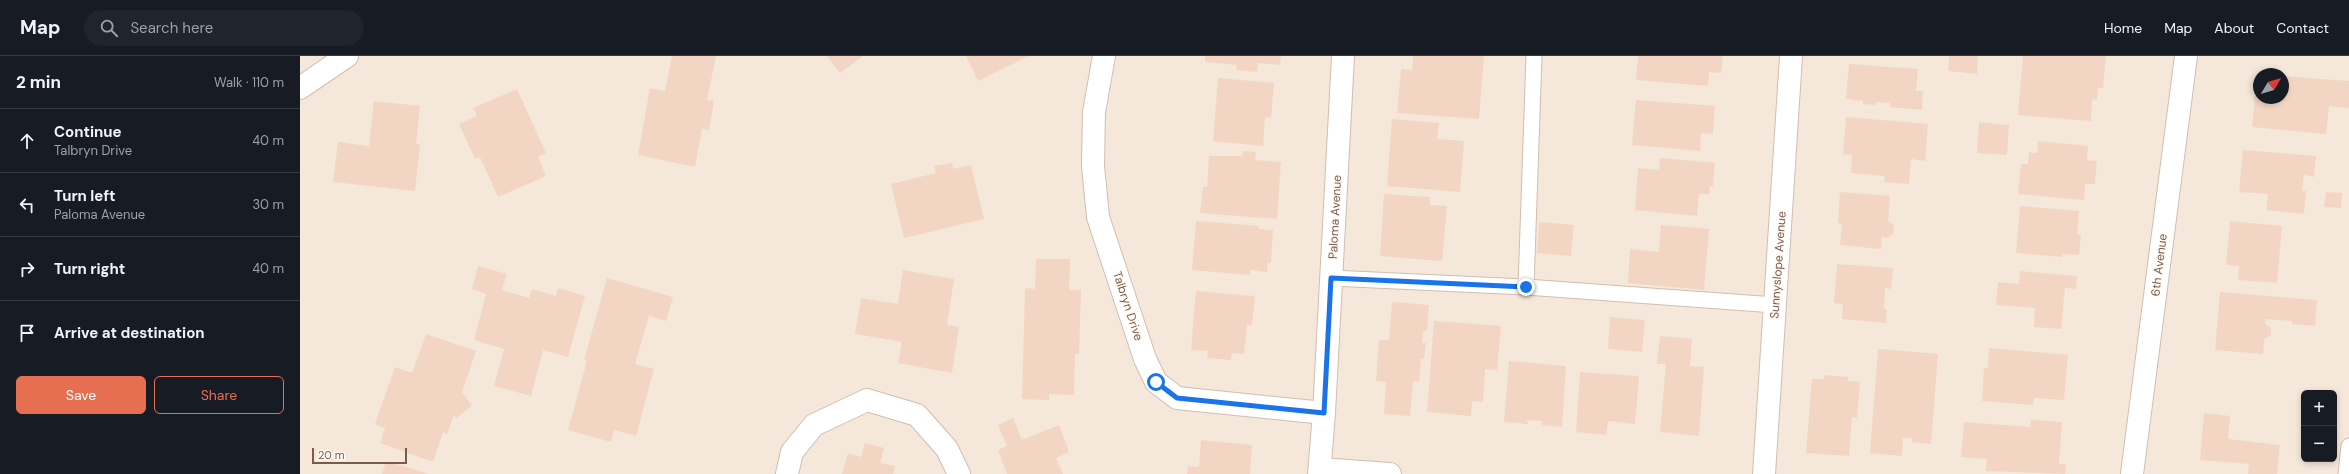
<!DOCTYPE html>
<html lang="en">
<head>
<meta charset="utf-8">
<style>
	body { margin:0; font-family:"DM Sans",sans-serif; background:#20242c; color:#f1f3f6 }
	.controls { position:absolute; right:12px; bottom:12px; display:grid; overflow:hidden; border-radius:6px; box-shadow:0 2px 6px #0003 }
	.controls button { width:36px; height:36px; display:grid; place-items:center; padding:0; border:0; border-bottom:1px solid #363941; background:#171b24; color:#f1f3f6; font:20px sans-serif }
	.compass { position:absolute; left:1953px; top:12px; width:36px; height:36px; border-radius:50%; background:#171b24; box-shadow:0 2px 6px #0003; rotate:52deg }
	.scale { position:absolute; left:12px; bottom:10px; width:95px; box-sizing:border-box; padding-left:4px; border:2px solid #7a5c4d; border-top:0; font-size:11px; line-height:14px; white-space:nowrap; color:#7a5c4d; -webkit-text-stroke:3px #fffaf3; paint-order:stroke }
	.stop { position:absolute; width:12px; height:12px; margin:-9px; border:3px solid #1a73e8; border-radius:50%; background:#fff }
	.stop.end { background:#1a73e8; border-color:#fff; box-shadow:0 1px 4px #0008 }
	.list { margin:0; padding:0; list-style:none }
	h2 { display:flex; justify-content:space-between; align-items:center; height:52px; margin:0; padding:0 16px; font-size:17px }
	h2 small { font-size:13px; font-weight:400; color:#9ea1a6 }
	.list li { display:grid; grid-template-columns:26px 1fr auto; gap:12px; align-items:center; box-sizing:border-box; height:64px; padding:0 16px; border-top:1px solid #363941 }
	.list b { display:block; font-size:15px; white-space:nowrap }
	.list p { margin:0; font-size:13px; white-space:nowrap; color:#9ea1a6 }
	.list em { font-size:13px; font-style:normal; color:#9ea1a6 }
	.actions { display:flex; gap:8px; padding:12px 16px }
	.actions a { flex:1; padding:9px 0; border:1px solid #e76f51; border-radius:6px; text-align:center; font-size:14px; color:#e76f51 }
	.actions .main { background:#e76f51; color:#fff }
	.icon { flex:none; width:22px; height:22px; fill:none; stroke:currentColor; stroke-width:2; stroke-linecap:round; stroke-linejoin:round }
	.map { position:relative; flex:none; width:2049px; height:418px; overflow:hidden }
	header { display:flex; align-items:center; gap:24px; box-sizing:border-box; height:56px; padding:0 20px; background:#171b24; border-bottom:1px solid #363941 }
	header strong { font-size:19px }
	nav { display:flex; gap:22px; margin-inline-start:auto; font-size:14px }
	.search { width:280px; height:36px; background:#20242c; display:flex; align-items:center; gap:10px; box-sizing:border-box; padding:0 14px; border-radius:22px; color:#9ea1a6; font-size:15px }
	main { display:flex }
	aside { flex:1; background:#171b24 }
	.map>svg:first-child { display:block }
</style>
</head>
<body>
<header>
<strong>Map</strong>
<div class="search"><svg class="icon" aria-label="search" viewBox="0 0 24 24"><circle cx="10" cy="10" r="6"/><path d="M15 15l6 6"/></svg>Search here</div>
<nav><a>Home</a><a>Map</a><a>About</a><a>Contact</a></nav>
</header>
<main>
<aside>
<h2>2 min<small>Walk · 110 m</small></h2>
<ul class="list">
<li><svg class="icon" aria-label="ahead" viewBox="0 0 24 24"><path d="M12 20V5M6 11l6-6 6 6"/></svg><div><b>Continue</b><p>Talbryn Drive</p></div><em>40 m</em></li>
<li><svg class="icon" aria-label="left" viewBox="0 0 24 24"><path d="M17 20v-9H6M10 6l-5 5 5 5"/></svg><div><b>Turn left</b><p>Paloma Avenue</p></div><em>30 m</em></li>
<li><svg class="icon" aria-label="right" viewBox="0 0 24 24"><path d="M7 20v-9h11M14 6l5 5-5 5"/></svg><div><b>Turn right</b></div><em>40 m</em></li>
<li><svg class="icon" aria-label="arrive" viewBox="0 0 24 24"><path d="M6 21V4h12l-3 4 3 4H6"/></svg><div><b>Arrive at destination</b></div></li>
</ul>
<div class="actions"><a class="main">Save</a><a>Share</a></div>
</aside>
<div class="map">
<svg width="2049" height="418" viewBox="0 0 2049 418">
	<rect width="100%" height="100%" fill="#fdf6ec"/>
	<!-- residential -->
	<path fill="#f5e8da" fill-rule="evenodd" d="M 0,0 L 2049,0 L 2049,418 L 0,418 ZM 1959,18 L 1983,18 L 1983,42 L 1959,42 ZM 2004,337 L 2034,337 L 2034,403 L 2004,403 Z"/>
	<!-- building -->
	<g fill="#f3d5c3">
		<path d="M 372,0 L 416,0 L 407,44 L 414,45 L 409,74 L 402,73 L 395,111 L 338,99 L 350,32 L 365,35 Z"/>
		<path d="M 527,0 L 563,0 L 540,17 Z"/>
		<path d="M 666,0 L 729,0 L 678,25 Z"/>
		<path d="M 905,0 L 981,0 L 980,9 L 958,7 L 957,16 L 936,14 L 937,9 L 905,6 Z"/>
		<path d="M 1113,0 L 1184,0 L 1179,63 L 1097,57 L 1101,13 L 1112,14 Z"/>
		<path d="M 1338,0 L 1423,0 L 1421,17 L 1409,16 L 1408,30 L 1336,24 Z"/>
		<path d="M 1649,0 L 1678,0 L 1677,18 L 1648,15 Z"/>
		<path d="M 1723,0 L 1806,0 L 1803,32 L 1798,32 L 1797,44 L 1792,43 L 1791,65 L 1718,59 Z"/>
		<path d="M 1549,8 L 1618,13 L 1616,35 L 1623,35 L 1622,54 L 1590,51 L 1590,47 L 1577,46 L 1576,49 L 1563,48 L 1563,45 L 1546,43 Z"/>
		<path d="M 1957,17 L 1959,18 L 1959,42 L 1983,42 L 1983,20 L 2049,25 L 2049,52 L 2029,50 L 2026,78 L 1952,71 Z"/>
		<path d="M 918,22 L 974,27 L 971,62 L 965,61 L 963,90 L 913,85 Z"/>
		<path d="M 217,33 L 246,97 L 238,101 L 246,120 L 198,141 L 180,101 L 175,103 L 159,68 L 177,60 L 173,52 Z"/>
		<path d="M 1336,44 L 1415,50 L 1413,78 L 1401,77 L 1400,95 L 1332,89 Z"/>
		<path d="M 74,45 L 120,50 L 116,88 L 120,88 L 115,135 L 33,126 L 38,86 L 69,90 Z"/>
		<path d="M 1546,61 L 1628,68 L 1625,105 L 1611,103 L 1609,128 L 1584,126 L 1585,120 L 1551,117 L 1552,99 L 1543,98 Z"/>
		<path d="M 1092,63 L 1139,67 L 1137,83 L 1164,85 L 1160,136 L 1087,130 Z"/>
		<path d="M 1679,66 L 1709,69 L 1707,99 L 1677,97 Z"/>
		<path d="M 1738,85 L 1788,90 L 1787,104 L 1797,105 L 1795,128 L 1785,128 L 1784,144 L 1718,138 L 1721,108 L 1728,108 L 1729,96 L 1737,97 Z"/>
		<path d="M 1943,94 L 2016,100 L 2014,121 L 2004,119 L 2002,135 L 2006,135 L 2004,158 L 1966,154 L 1968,138 L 1939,136 Z"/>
		<path d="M 943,95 L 956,96 L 955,104 L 981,106 L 977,163 L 900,157 L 903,131 L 907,131 L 909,100 L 942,100 Z"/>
		<path d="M 1360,102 L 1415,107 L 1413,130 L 1410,130 L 1409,138 L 1399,138 L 1397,160 L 1335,154 L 1338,112 L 1359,114 Z"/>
		<path d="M 652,107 L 653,113 L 671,109 L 684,163 L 604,182 L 591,128 L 636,117 L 634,110 Z"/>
		<path d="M 1540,136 L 1590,140 L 1588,165 L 1594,169 L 1593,178 L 1587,182 L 1582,181 L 1581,193 L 1540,189 L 1542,168 L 1538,167 Z"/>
		<path d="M 2026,136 L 2042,137 L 2041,152 L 2024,151 Z"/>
		<path d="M 1084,138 L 1130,141 L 1130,149 L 1147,150 L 1142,205 L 1080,200 Z"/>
		<path d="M 1720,150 L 1779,155 L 1777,178 L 1781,179 L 1779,199 L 1763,198 L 1762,201 L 1716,197 Z"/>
		<path d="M 896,165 L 959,170 L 959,173 L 973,174 L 971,207 L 968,206 L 967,216 L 950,214 L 950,219 L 892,214 Z"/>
		<path d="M 1930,165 L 1982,170 L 1977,227 L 1938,224 L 1939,210 L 1926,209 Z"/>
		<path d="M 1239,166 L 1274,169 L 1271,200 L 1237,197 Z"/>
		<path d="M 1361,169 L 1409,173 L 1404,234 L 1328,227 L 1330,193 L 1359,196 Z"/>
		<path d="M 736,203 L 770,203 L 769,234 L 781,234 L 779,298 L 775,298 L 774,339 L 749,338 L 749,344 L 722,343 L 725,232 L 735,233 Z"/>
		<path d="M 1537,208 L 1593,212 L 1591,233 L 1585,232 L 1584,253 L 1587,253 L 1586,267 L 1542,263 L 1543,248 L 1534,247 Z"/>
		<path d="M 178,210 L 207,218 L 202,234 L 229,242 L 232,233 L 256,240 L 258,232 L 285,240 L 268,301 L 243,294 L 231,340 L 194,330 L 204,293 L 174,284 L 186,238 L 172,233 Z"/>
		<path d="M 603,214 L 654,223 L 647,269 L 659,271 L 652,317 L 598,307 L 602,286 L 555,278 L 561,242 L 598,248 Z"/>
		<path d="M 1720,215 L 1777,220 L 1776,233 L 1765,232 L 1761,273 L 1734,271 L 1735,252 L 1696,249 L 1698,226 L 1719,228 Z"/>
		<path d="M 307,222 L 373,241 L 366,265 L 349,260 L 335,308 L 354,313 L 336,380 L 314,374 L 311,386 L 268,374 L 287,305 L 284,304 Z"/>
		<path d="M 896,235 L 955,240 L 952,269 L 947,269 L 944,298 L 932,297 L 931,304 L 907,302 L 908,295 L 891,294 Z"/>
		<path d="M 1920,236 L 2017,244 L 2015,270 L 1992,268 L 1992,265 L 1966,263 L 1965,268 L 1971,272 L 1971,279 L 1964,283 L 1963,298 L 1915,294 Z"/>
		<path d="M 1092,246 L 1129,249 L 1127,275 L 1123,275 L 1122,287 L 1126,287 L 1124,303 L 1121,302 L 1119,326 L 1113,325 L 1110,360 L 1084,358 L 1086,326 L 1076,325 L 1079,284 L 1089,284 Z"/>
		<path d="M 1310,261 L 1345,264 L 1342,296 L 1308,293 Z"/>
		<path d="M 1134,265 L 1201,270 L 1197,314 L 1185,313 L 1183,346 L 1172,345 L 1171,360 L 1127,356 Z"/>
		<path d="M 126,278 L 176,295 L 162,336 L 172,350 L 156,362 L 154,359 L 147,378 L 143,376 L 133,406 L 80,387 L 85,372 L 75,368 L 95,311 L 112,317 Z"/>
		<path d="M 1360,280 L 1392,283 L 1390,310 L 1404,311 L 1399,380 L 1360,376 L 1366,308 L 1357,308 Z"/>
		<path d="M 1689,292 L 1768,299 L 1764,344 L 1734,342 L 1733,349 L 1682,345 L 1684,312 L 1688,312 Z"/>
		<path d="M 1578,293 L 1638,298 L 1631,388 L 1612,386 L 1612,382 L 1603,382 L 1602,400 L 1570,397 Z"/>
		<path d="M 1209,305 L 1266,310 L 1262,371 L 1242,369 L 1242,365 L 1227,364 L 1228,368 L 1204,366 Z"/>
		<path d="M 1280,316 L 1339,320 L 1335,368 L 1308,365 L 1306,379 L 1276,376 Z"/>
		<path d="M 1524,319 L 1548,321 L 1548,325 L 1560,326 L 1557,362 L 1552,361 L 1549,400 L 1506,397 L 1512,323 L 1524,323 Z"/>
		<path d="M 1904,357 L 1930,360 L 1928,383 L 1980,389 L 1977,418 L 1948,418 L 1949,408 L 1900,404 Z"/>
		<path d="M 713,362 L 722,384 L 759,369 L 769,396 L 756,402 L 763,418 L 707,418 L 698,394 L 707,390 L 698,369 Z"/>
		<path d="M 1731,364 L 1762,366 L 1759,408 L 1766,408 L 1765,418 L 1686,415 L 1687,403 L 1661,401 L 1664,366 L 1730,371 Z"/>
		<path d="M 901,384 L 952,389 L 950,418 L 887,418 L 888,410 L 899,411 Z"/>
		<path d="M 565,387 L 584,392 L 580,407 L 595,410 L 593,418 L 542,418 L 548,397 L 561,401 Z"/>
		<path d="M 86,405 L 129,418 L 82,418 Z"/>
	</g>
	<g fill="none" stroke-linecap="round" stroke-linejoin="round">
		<!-- lane casing -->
		<g stroke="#d1beb0" stroke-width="17">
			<g id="lane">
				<path d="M 1031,222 L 1226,231 L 1234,0"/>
				<path d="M 1226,231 L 1475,249"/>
				<path d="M 2046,418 L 2049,390"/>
			</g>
		</g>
		<!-- street casing -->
		<g stroke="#d1beb0" stroke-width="24">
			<g id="street">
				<path d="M 804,0 L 794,56 L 793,110 L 798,161 L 845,303 L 856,326 L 877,342 L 1024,357"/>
				<path d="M 0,32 L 47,0"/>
				<path d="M 1020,413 L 1090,418"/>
				<path d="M 487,418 L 492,396 L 514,369 L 567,344 L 617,359 L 647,393 L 659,418"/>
				<path d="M 1019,418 L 1024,357 L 1043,0"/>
				<path d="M 1464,418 L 1491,0"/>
				<path d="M 1832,418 L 1886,0"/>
			</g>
		</g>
		<!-- lane -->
		<use href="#lane" stroke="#fff" stroke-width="15"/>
		<!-- street -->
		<use href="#street" stroke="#fff" stroke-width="22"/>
	</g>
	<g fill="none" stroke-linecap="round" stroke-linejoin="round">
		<!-- route -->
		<path stroke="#1a73e8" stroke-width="5" d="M 856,326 L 877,342 L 1024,357 L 1031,222 L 1226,231"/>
	</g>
	<g text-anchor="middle" stroke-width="3" stroke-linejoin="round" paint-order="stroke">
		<!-- street labels -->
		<g font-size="12" fill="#7a5c4d" stroke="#fffaf3">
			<text transform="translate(1035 161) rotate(-87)" y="4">Paloma Avenue</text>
			<text transform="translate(1478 209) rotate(-86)" y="4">Sunnyslope Avenue</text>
			<text transform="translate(1859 209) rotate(-83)" y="4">6th Avenue</text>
			<text transform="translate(828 250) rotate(72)" y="4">Talbryn Drive</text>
		</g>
	</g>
</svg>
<div class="controls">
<button>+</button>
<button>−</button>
</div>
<svg class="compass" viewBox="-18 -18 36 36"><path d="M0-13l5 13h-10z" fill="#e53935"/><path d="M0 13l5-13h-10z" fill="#9ea1a6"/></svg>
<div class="scale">20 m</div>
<div class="stop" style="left:856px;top:326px"></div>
<div class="stop end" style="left:1226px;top:231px"></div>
</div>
</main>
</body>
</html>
